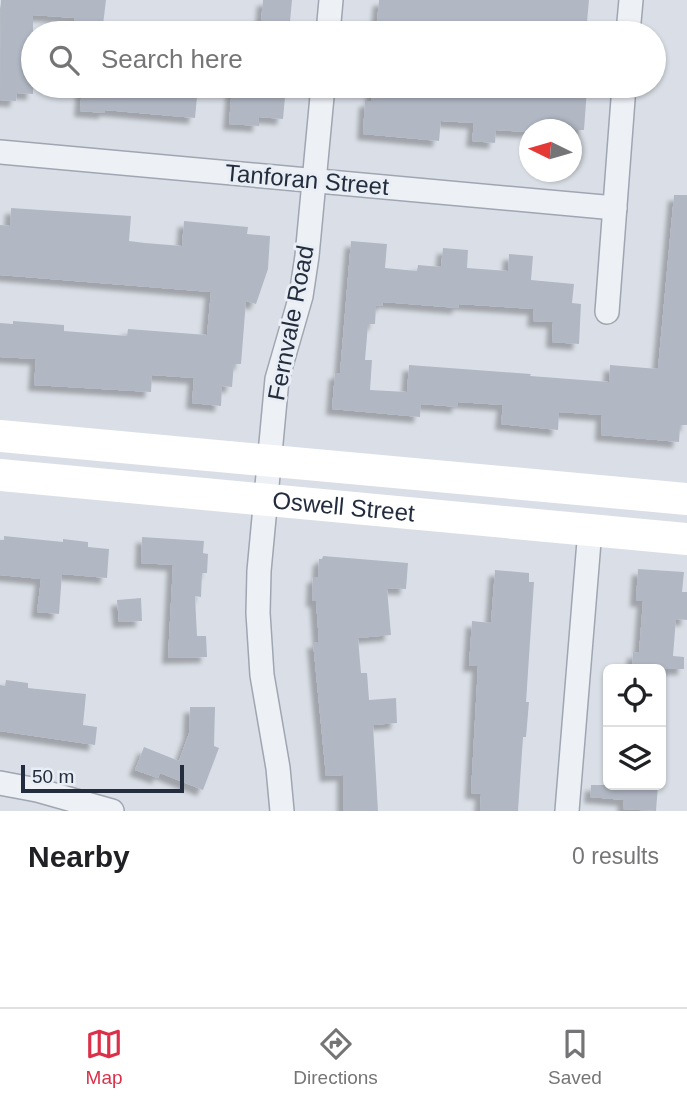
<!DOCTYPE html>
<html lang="en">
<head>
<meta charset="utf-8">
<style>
	body { margin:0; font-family:Helvetica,sans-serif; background:#f2f2f2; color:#202124 }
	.controls { position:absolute; right:21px; bottom:21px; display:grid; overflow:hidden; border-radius:10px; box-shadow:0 2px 5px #0004 }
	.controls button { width:63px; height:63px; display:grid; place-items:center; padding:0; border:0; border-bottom:2px solid #e0e0e0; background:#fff; color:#202124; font:35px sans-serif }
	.compass { position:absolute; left:519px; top:119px; width:63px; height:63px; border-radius:50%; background:#fff; box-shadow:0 2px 5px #0004; rotate:275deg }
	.scale { position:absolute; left:21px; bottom:18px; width:163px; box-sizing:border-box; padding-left:7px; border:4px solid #232d3e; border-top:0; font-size:19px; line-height:24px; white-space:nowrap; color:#232d3e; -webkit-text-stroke:5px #e9eef5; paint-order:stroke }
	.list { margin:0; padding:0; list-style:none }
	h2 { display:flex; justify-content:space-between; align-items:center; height:91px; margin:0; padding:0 28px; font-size:30px }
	h2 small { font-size:23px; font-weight:400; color:#757577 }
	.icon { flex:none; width:38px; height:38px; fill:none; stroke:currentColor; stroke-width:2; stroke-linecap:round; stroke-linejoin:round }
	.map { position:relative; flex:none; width:687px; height:811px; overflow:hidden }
	.search { position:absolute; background:#fff; box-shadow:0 2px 5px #0004; left:21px; right:21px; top:21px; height:77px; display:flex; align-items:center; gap:18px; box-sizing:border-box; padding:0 24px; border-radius:38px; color:#757577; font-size:26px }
	.sheet { height:196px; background:#fff }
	nav { display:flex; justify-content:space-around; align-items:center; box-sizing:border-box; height:98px; border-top:2px solid #e0e0e0; background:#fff; font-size:19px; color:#757577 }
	nav a { display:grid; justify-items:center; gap:4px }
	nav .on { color:#db3049 }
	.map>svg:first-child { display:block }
</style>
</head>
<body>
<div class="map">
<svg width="687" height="811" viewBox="0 0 687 811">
	<defs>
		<filter id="shadow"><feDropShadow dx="-6" dy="6" stdDeviation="2" flood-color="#0004"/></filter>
	</defs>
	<rect width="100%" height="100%" fill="#dadfe7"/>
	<!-- building -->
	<g fill="#b1b8c4" filter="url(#shadow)">
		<path d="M 1,0 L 106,0 L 102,33 L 73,33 L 75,18 L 33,15 L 33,94 L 17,93 L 16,101 L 0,100 Z"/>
		<path d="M 263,0 L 292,0 L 289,33 L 260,33 Z"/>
		<path d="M 379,0 L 589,0 L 586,33 L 491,33 L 402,27 L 402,33 L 376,33 Z"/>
		<path d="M 82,86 L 198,86 L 195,118 L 105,110 L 105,113 L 80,111 Z"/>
		<path d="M 232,86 L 286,86 L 283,119 L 259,117 L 259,126 L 229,124 Z"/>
		<path d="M 372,86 L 483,92 L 483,86 L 507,86 L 506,94 L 560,98 L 561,87 L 587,89 L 584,130 L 528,130 L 528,132 L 496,130 L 495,143 L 472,141 L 474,123 L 441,121 L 439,141 L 363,134 L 365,101 L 371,101 Z"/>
		<path d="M 674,195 L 687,195 L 687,425 L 680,425 L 679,442 L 601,435 L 602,415 L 559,412 L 558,430 L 501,424 L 503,405 L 458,402 L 458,407 L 421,404 L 420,417 L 332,409 L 335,373 L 340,373 L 351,241 L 387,244 L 385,268 L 417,271 L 418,265 L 441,267 L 443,248 L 468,250 L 467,268 L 508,271 L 509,254 L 533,256 L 531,280 L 574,284 L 572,303 L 581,304 L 579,344 L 552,342 L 553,322 L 533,321 L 534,309 L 459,304 L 458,308 L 383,302 L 382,306 L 376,305 L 375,324 L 368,324 L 365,360 L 372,360 L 370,390 L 407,392 L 409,365 L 531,374 L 530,376 L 609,382 L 610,365 L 658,369 Z"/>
		<path d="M 11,208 L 131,216 L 129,241 L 145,243 L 182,246 L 184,221 L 248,227 L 247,234 L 270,236 L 268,269 L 256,304 L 246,301 L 241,364 L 234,364 L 232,387 L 222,386 L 221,406 L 192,403 L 194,378 L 152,375 L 151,392 L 34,385 L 36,359 L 0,357 L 0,323 L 13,324 L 13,321 L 64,325 L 64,331 L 127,336 L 128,329 L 207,335 L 211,292 L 0,275 L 0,225 L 10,226 Z"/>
		<path d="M 4,536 L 63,542 L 63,539 L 88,542 L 88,547 L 109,549 L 107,578 L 62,574 L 59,614 L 37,612 L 41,579 L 0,575 L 0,540 L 4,540 Z"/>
		<path d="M 142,537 L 204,541 L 203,553 L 208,554 L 207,573 L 202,573 L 201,597 L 195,596 L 197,636 L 206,636 L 207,657 L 168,658 L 173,565 L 141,563 Z"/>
		<path d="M 323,556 L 408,563 L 406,589 L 387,588 L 391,635 L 358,638 L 361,673 L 367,673 L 369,700 L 396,698 L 397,723 L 373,725 L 378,811 L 343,811 L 343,775 L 326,776 L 313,642 L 319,642 L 316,601 L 312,601 L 313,577 L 318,577 L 319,559 L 322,559 Z"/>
		<path d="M 638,569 L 684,572 L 682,592 L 687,592 L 687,620 L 676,619 L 673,656 L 684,657 L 684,669 L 632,669 L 633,652 L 639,653 L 643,601 L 636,601 Z"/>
		<path d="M 495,570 L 529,573 L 529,582 L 534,582 L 526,702 L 529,702 L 526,737 L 523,737 L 518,811 L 480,811 L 481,794 L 471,793 L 478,666 L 469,666 L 472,621 L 491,623 Z"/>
		<path d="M 141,598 L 142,621 L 119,622 L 117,600 Z"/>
		<path d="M 6,680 L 28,683 L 28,688 L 86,694 L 83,725 L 97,727 L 95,745 L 0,731 L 0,685 L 5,686 Z"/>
		<path d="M 190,707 L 215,707 L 214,746 L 219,748 L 203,790 L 160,773 L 158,778 L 135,770 L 144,747 L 179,761 L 189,733 Z"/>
		<path d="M 591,785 L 658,785 L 656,811 L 623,809 L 624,800 L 590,797 Z"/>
	</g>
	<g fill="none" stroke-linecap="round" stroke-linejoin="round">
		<!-- street casing -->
		<g stroke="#9fa6b1" stroke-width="26">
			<g id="street">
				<path d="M 328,33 L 331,0"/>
				<path d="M 628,33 L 631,0"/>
				<path d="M 0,152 L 615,208"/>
				<path d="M 607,312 L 624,86"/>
				<path d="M 0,783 L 37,790 L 112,811"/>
				<path d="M 282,811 L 278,768 L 262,675 L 258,613 L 259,571 L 277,379 L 301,296 L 307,256 L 323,86"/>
				<path d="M 567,811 L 590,529"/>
			</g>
		</g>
		<!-- street -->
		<use href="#street" stroke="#edf0f5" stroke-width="23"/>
		<!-- secondary -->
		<g stroke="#fff" stroke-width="32">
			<path d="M 0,436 L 687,499"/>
			<path id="s1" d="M 0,475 L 687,539"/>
		</g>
	</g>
	<g text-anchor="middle" stroke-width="6" stroke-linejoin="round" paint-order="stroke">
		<!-- street labels -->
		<g font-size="24" fill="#232d3e" stroke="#e9eef5">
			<text transform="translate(307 180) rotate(5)" y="8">Tanforan Street</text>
			<text transform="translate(291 323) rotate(-79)" y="8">Fernvale Road</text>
			<text dy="8" stroke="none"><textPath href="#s1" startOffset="345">Oswell Street</textPath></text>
		</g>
	</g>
</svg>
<div class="controls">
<button><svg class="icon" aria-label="locate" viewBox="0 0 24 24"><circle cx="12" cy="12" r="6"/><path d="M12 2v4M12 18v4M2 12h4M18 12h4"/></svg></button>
<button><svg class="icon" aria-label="layers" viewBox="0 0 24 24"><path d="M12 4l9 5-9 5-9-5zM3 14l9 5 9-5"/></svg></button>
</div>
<svg class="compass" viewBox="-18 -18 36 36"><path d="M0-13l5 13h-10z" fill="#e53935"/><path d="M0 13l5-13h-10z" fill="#757577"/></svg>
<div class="scale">50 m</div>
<div class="search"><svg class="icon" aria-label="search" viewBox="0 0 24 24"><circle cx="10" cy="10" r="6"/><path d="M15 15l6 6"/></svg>Search here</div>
</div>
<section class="sheet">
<h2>Nearby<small>0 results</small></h2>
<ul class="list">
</ul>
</section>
<nav>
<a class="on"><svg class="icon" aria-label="map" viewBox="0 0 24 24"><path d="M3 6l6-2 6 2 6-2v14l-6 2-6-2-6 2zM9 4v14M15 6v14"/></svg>Map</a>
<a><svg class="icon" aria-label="directions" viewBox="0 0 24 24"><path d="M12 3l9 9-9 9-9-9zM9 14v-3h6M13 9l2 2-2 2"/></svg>Directions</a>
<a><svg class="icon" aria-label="saved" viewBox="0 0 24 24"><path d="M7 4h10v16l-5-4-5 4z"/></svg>Saved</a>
</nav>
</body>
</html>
